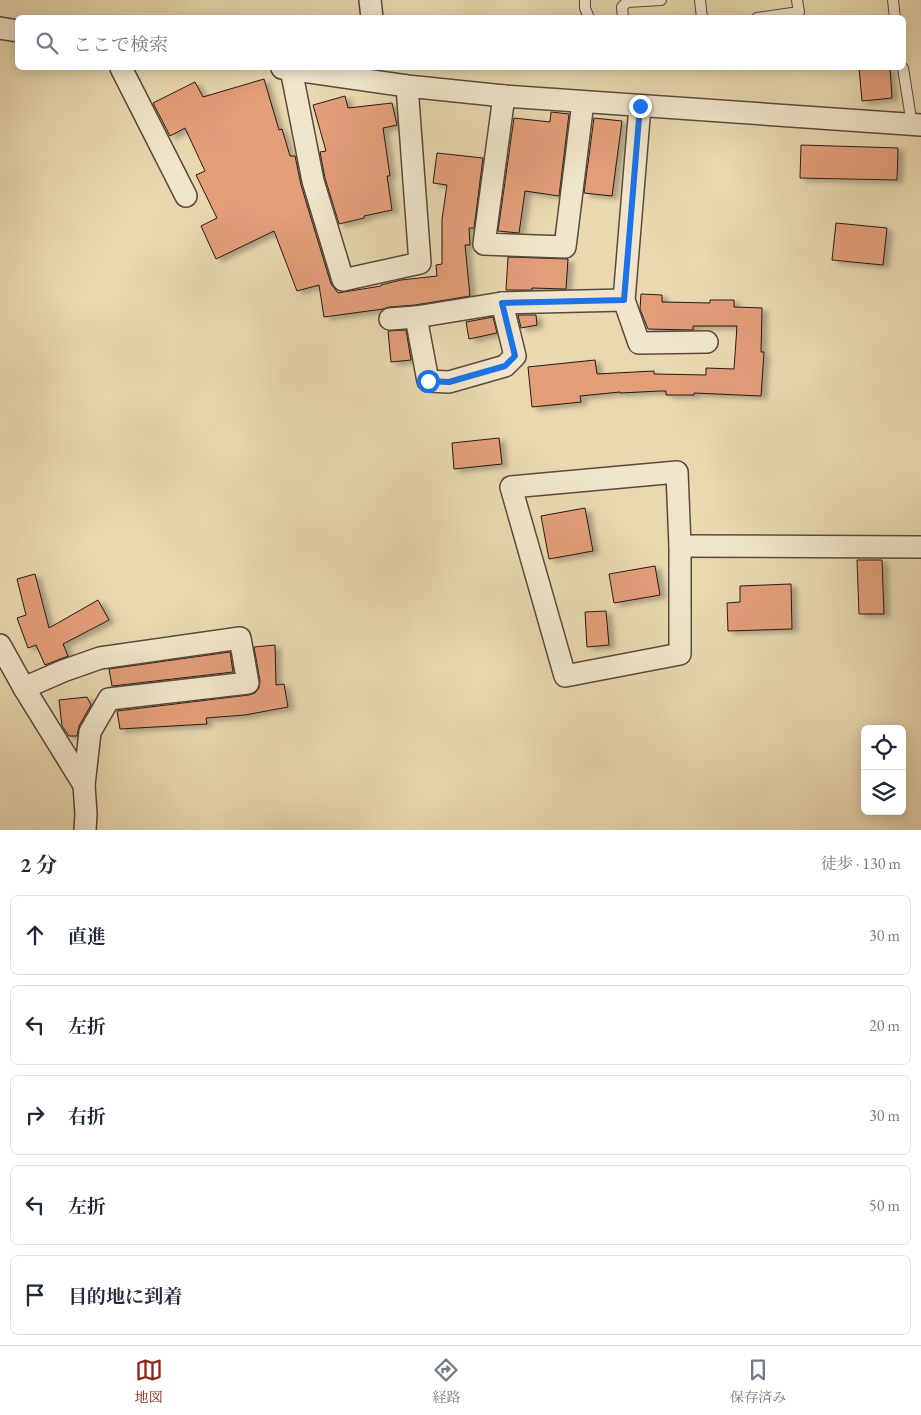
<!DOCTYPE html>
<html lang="ja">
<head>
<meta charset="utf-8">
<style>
	body { margin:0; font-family:"EB Garamond","Noto Serif JP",serif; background:#f6f6f7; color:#1f2937 }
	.controls { position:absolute; right:15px; bottom:15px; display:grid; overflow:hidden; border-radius:8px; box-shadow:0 2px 12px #0003 }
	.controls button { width:45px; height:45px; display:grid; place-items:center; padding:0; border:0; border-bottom:1px solid #e0e1e3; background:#fff; color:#1f2937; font:25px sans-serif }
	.stop { position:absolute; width:15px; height:15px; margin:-11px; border:4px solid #1a73e8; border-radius:50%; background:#fff }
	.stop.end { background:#1a73e8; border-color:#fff; box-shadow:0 1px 5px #0008 }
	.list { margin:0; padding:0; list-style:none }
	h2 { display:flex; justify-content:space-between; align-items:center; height:65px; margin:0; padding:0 20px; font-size:21px }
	h2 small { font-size:16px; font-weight:400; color:#747a83 }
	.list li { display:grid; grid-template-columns:32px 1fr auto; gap:15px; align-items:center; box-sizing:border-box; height:80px; margin:0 10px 10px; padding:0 10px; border:1px solid #e0e1e3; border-radius:8px }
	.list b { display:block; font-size:19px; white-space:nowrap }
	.list em { font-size:16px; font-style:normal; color:#747a83 }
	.icon { flex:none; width:28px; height:28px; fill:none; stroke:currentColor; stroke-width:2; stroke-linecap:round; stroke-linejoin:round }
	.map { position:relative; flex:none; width:921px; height:830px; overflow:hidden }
	.search { position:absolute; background:#fff; box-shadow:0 2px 12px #0003; left:15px; right:15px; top:15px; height:55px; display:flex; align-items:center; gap:12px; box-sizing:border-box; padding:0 18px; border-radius:8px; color:#747a83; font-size:19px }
	.sheet { height:515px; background:#fff }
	nav { display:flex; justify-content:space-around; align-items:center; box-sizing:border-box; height:70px; border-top:1px solid #e0e1e3; background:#fff; font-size:14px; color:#747a83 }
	nav a { display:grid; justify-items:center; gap:2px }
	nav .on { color:#8f2418 }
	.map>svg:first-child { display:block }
</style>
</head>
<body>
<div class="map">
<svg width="921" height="830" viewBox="0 0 921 830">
	<defs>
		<filter id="shadow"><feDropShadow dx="5.5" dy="3" stdDeviation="2.5" flood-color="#0004"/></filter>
	</defs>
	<rect width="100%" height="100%" fill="#e9d8b0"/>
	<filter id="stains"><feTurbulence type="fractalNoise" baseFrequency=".004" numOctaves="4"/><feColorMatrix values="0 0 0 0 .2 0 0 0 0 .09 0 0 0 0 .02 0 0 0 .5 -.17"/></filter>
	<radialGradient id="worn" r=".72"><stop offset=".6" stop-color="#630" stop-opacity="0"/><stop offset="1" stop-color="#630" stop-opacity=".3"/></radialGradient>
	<!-- building -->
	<g fill="#e39e7a" stroke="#271a13" filter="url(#shadow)">
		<path d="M 859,68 L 890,68 L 892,98 L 862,101 Z"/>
		<path d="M 264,79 L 279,130 L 282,129 L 290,156 L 295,156 L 301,185 L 331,284 L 338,293 L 381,286 L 381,285 L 401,280 L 437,276 L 436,265 L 442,264 L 442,219 L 447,185 L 433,183 L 437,153 L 483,158 L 474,228 L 469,228 L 470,245 L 465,245 L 470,296 L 415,305 L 389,307 L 383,309 L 324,317 L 319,285 L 297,291 L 274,231 L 216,259 L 201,226 L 217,218 L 196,175 L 205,171 L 185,128 L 170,136 L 153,103 L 195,82 L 203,97 Z"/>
		<path d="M 345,96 L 348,108 L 392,103 L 397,125 L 383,128 L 390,176 L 387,176 L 392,210 L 364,216 L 364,218 L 339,224 L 325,178 L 320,152 L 326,151 L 313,105 Z"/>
		<path d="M 551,112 L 569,114 L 559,196 L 525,191 L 519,233 L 498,231 L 514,118 L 550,122 Z"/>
		<path d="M 594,118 L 622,121 L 612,196 L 584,193 Z"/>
		<path d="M 801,145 L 898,148 L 897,180 L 800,178 Z"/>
		<path d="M 836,223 L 887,228 L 883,265 L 832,260 Z"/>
		<path d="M 508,257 L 568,259 L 566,289 L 532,288 L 532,290 L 506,290 Z"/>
		<path d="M 641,294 L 662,295 L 662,302 L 710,303 L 710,300 L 734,300 L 734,307 L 762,308 L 761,352 L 764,352 L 761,396 L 694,393 L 694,395 L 666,395 L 666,391 L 660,391 L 620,393 L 620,392 L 580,396 L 581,402 L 532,407 L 528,367 L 595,360 L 597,374 L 654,371 L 654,374 L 706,375 L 706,368 L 734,369 L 737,326 L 693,326 L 693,330 L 648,329 L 640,309 Z"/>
		<path d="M 518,315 L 536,315 L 537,325 L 521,328 Z"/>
		<path d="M 493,317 L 497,333 L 469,339 L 466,322 Z"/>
		<path d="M 406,330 L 411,360 L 391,362 L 388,331 Z"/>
		<path d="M 499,438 L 502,464 L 454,469 L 452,443 Z"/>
		<path d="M 585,508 L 593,551 L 549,559 L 541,516 Z"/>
		<path d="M 857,560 L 882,560 L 884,614 L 859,614 Z"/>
		<path d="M 655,566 L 660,595 L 614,603 L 609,574 Z"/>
		<path d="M 35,574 L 49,628 L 98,600 L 109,620 L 63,644 L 68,656 L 45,665 L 36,645 L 28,648 L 17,618 L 26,615 L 17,579 Z"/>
		<path d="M 791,584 L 792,629 L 728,631 L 727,603 L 740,602 L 740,586 Z"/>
		<path d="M 606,611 L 609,645 L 587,647 L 585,612 Z"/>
		<path d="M 275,645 L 276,685 L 284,684 L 288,707 L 245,715 L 206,718 L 207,724 L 120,729 L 117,711 L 249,695 L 255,693 L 259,688 L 260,681 L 254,647 Z"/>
		<path d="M 230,652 L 233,672 L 112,686 L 109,669 Z"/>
		<path d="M 87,697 L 91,705 L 79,726 L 77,736 L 69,736 L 62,726 L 59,700 Z"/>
	</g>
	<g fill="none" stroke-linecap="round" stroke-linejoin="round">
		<!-- service casing -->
		<g stroke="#584a3a" stroke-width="12">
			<g id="service">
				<path d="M 585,0 L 585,8 L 589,18"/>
				<path d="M 700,0 L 702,18"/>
				<path d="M 893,0 L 895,18"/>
				<path d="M 623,18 L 622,7 L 627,2 L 661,0"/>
				<path d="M 757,18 L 799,12 L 797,0"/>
				<path d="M 903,68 L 912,125"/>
			</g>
		</g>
		<!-- minor casing -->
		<g stroke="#584a3a" stroke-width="24">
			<g id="minor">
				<path d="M 370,0 L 372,18"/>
				<path d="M 0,28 L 18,31"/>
				<path d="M 121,68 L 186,196"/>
				<path d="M 282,68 L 407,86 L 504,96 L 921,125"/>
				<path d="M 291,69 L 313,181 L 343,280 L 420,263 L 407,86"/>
				<path d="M 504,96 L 484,244 L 565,247 L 583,102"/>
				<path d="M 640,106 L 624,300 L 639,343 L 707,342"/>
				<path d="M 416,317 L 428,381 L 449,382 L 505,366 L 515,356 L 502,303"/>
				<path d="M 390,319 L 416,317 L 502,303 L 624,300"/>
				<path d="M 677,472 L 680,546 L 680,654 L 565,676 L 511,487 Z"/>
				<path d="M 680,546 L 921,547"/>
				<path d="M 0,645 L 24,688 L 84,785 L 86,814 L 85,830"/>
				<path d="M 24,688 L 63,671 L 100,658 L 240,638 L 248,683 L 109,699 L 90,732 L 84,785"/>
			</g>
		</g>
		<!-- service -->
		<use href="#service" stroke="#f1e6cc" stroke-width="10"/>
		<!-- minor -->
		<use href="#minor" stroke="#f1e6cc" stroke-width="21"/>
	</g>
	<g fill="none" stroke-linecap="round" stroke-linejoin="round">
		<!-- route -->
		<path stroke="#1a73e8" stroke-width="6" d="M 428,381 L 449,382 L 505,366 L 515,356 L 502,303 L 624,300 L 640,106"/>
	</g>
	<rect width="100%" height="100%" filter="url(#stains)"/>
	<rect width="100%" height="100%" fill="url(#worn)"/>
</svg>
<div class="controls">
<button><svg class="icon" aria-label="locate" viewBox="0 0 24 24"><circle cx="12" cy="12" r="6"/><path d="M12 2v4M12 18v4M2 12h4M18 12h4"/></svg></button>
<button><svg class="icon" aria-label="layers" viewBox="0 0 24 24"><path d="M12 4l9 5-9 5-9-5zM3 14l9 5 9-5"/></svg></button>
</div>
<div class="stop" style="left:428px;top:381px"></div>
<div class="stop end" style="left:640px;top:106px"></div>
<div class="search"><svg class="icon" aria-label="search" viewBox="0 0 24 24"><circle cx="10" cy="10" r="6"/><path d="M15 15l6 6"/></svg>ここで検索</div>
</div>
<section class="sheet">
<h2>2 分<small>徒歩 · 130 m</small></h2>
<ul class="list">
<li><svg class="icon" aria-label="ahead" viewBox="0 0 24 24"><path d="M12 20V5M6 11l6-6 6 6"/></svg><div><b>直進</b></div><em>30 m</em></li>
<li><svg class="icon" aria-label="left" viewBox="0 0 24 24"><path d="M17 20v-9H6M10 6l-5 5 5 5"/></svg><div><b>左折</b></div><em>20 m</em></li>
<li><svg class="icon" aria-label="right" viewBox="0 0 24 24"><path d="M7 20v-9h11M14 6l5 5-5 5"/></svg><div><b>右折</b></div><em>30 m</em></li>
<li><svg class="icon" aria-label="left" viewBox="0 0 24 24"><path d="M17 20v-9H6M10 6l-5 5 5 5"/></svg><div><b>左折</b></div><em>50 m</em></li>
<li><svg class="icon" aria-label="arrive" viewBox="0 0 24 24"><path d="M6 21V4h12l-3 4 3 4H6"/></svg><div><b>目的地に到着</b></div></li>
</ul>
</section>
<nav>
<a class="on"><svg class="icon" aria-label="map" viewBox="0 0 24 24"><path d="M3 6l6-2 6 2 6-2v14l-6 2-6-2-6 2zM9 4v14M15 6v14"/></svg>地図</a>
<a><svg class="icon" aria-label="directions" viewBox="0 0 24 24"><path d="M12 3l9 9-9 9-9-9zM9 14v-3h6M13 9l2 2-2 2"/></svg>経路</a>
<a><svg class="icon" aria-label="saved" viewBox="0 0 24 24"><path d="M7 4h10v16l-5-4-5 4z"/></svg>保存済み</a>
</nav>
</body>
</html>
